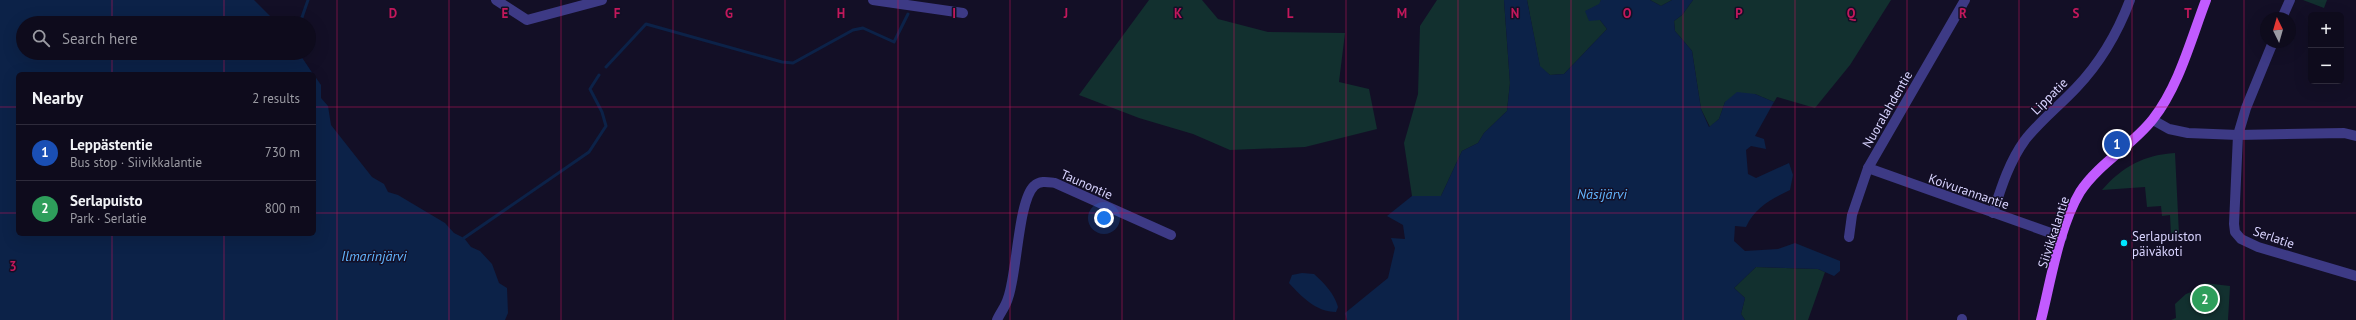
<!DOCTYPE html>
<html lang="en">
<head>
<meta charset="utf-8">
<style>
	body { margin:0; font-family:"PT Sans",sans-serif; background:#1c1929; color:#f1f3f6 }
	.controls { position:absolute; right:12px; top:12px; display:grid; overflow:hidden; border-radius:6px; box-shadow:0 4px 16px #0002 }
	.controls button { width:36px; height:36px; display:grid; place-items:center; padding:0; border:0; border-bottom:1px solid #2e2b3b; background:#0e0b1c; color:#f1f3f6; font:20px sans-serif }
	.compass { position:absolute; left:2260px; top:12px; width:36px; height:36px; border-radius:50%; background:#0e0b1c; box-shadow:0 4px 16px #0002; rotate:355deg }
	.you { position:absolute; left:1104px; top:218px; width:14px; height:14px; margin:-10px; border:3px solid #fff; border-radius:50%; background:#1a73e8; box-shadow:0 0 0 6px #1a73e833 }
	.badge { display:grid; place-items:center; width:26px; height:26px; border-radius:50%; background:#00e5ff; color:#fff; font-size:13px; font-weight:700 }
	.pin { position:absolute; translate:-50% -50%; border:2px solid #fff; box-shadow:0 1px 4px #0006 }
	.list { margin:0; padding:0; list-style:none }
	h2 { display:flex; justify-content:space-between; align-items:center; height:52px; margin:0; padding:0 16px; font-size:17px }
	h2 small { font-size:13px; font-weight:400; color:#9b9ba3 }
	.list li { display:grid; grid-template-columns:26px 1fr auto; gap:12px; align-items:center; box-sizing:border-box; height:56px; padding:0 16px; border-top:1px solid #2e2b3b }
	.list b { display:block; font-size:15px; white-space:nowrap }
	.list p { margin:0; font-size:13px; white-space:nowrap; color:#9b9ba3 }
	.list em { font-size:13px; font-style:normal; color:#9b9ba3 }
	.icon { flex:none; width:22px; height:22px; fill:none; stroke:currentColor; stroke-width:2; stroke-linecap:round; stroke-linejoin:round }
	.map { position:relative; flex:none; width:2356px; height:320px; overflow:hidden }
	.search { position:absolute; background:#0e0b1c; box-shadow:0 4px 16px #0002; left:16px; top:16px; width:300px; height:44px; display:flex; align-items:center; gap:10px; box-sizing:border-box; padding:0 14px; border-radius:22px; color:#9b9ba3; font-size:15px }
	.panel { position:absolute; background:#0e0b1c; box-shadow:0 4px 16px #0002; left:16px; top:72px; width:300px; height:164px; border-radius:6px }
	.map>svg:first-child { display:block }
</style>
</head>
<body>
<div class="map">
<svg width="2356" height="320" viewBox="0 0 2356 320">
	<rect width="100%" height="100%" fill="#130f26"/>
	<!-- green -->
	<g fill="#12302f">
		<path d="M 1149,0 L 1202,0 L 1218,19 L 1268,32 L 1345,33 L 1339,82 L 1369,89 L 1377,129 L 1305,147 L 1230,150 L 1193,134 L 1139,118 L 1079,95 Z"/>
		<path d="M 1437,0 L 1504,0 L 1510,83 L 1507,111 L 1484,133 L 1478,143 L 1462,151 L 1441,196 L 1412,196 L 1404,143 L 1418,94 L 1420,26 Z"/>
		<path d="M 1527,0 L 1601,0 L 1600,4 L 1586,11 L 1600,20 L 1607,29 L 1564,74 L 1550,75 L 1540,67 Z"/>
		<path d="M 1650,0 L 1672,0 L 1661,6 Z"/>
		<path d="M 1693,0 L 1891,0 L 1850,65 L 1815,108 L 1777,97 L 1774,102 L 1755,94 L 1725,102 L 1719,119 L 1710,127 L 1701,109 L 1692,51 L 1675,31 L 1674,21 L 1682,15 Z"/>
		<path d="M 2303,0 L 2327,0 L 2324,8 Z"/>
		<path d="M 2175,153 L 2179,234 L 2171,235 L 2170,215 L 2162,216 L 2161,206 L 2147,207 L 2145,187 L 2102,190 C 2123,166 2144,155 2175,153 Z"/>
		<path d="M 1756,267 L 1818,269 L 1825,272 L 1808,320 L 1745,320 L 1741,314 L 1745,298 L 1734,288 Z"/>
		<path d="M 2204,283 L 2230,286 L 2228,320 L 2171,320 L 2176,318 L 2175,304 L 2186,294 L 2201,288 Z"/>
	</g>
	<!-- water -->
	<g fill="#0c2248">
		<path d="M 0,0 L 254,0 L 277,23 L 23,23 L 23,53 L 299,53 L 313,74 L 18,74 L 18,234 L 314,234 L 314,75 L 321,85 L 321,98 L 328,106 L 331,125 L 372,177 L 384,184 L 388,192 L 398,195 L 445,223 L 454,233 L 464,238 L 471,247 L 480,251 L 492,264 L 499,283 L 507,288 L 508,313 L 505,320 L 0,320 Z"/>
		<path d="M 1504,0 L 1527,0 L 1540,66 L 1550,75 L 1564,74 L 1607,29 L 1600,20 L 1589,21 L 1585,11 L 1599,4 L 1601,0 L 1650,0 L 1661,6 L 1672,0 L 1693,0 L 1682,15 L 1674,21 L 1675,31 L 1692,51 L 1701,109 L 1709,127 L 1719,119 L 1725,102 L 1737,92 L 1755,94 L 1774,102 L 1755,136 L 1764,139 L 1766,149 L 1751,146 L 1746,150 L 1748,174 L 1756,178 L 1789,163 L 1793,175 L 1790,190 C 1772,199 1755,207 1746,227 L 1735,226 L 1734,241 L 1745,251 L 1778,249 L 1795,243 L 1840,261 L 1840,271 L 1834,276 L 1818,269 L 1756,267 L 1734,288 L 1745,298 L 1741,314 L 1745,320 L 1347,320 L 1345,313 L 1388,278 L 1395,248 L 1391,238 L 1405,239 L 1403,225 L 1387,216 L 1412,196 L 1441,196 L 1462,151 L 1478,143 L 1484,133 L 1507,111 L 1510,83 Z"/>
		<path d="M 1302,273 L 1314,274 C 1324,283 1334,293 1338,307 L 1336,312 C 1316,312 1302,297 1289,283 L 1292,275 Z"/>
	</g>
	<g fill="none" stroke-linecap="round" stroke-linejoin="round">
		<!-- stream -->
		<g stroke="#0c2248" stroke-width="3">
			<path d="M 300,23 L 308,0"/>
			<path d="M 606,67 L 646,24 L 782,62 L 793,63 L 853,30 L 863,28 L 894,42 L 908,14"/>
			<path d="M 464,238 L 589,152 L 606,126 L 602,112 L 590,89 L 599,75"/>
		</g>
		<!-- minor -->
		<g stroke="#3d3a85" stroke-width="10">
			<path d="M 496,0 L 527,20 L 602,0"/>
			<path d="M 873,0 L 963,13"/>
			<path d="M 2282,18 L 2290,0"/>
			<path d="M 2273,42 L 2246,108 L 2238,135 L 2234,224 L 2235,232 L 2241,239 L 2258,247 L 2356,276"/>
			<path d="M 2153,120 L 2169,129 L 2188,133 L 2238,135 L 2344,133 L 2356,136"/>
			<path d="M 1868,168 L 2062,237"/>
			<path d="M 1993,213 C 2001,188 2009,162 2025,140 C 2040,121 2059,106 2076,88 C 2100,63 2118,32 2130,0"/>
			<path d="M 1849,237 L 1852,215 L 1868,168 L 1965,0"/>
			<path d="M 997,320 C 1000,313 1006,306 1008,298 C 1017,275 1018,201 1034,186 C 1040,180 1048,182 1055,183 L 1171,235"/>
			<path d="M 1962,320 L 1962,319"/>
		</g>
		<!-- major -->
		<path stroke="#c25bff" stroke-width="10" d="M 2041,320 C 2051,280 2059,227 2080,192 C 2099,163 2132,146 2153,119 C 2179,86 2191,39 2206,0"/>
	</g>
	<!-- grid -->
	<path fill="none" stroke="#c2185b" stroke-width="1" stroke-opacity="0.55" d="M 112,0 L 112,23M 224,0 L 224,23M 337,0 L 337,320M 449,0 L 449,320M 561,0 L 561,320M 673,0 L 673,320M 785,0 L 785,320M 898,0 L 898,320M 1010,0 L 1010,320M 1122,0 L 1122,320M 1234,0 L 1234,320M 1346,0 L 1346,320M 1458,0 L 1458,320M 1571,0 L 1571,320M 1683,0 L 1683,320M 1795,0 L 1795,320M 1907,0 L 1907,320M 2019,0 L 2019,320M 2132,0 L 2132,320M 2244,0 L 2244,320M 112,53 L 112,74M 224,53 L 224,74M 0,107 L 18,107M 314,107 L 2356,107M 0,213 L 18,213M 314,213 L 2356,213M 112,234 L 112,320M 224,234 L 224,320"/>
	<!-- markers -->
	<circle fill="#00e5ff" stroke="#130f26" stroke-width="1.5" cx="2124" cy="243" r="4"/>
	<g text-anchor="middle" stroke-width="3" stroke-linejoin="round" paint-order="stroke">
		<!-- street labels -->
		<g font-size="13" fill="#d9d4ff" stroke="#130f26">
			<text transform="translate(2049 96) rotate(-45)" y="5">Lippatie</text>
			<text transform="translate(1887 109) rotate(-60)" y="5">Nuoralahdentie</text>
			<text transform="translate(1087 184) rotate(24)" y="5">Taunontie</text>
			<text transform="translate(1969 191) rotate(19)" y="5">Koivurannantie</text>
			<text transform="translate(2053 232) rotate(-72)" y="5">Siivikkalantie</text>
			<text transform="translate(2274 237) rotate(19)" y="5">Serlatie</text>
		</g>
		<!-- poi labels -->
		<g font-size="13" fill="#d9d4ff" stroke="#130f26" text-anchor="start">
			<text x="2132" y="241">Serlapuiston<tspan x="2132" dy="15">päiväkoti</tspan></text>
		</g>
		<!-- water labels -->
		<g font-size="14" font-style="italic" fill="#62b6ff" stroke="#130f26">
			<text x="1602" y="199">Näsijärvi</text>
			<text x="374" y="261">Ilmarinjärvi</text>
		</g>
	</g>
	<g font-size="13" text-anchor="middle" font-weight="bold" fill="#c2185b" stroke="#130f26" stroke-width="3" stroke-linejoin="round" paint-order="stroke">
		<text x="393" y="18">D</text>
		<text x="505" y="18">E</text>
		<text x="617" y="18">F</text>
		<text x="729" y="18">G</text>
		<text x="841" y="18">H</text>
		<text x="954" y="18">I</text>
		<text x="1066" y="18">J</text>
		<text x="1178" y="18">K</text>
		<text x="1290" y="18">L</text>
		<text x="1402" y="18">M</text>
		<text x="1515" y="18">N</text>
		<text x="1627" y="18">O</text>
		<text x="1739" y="18">P</text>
		<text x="1851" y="18">Q</text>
		<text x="1963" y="18">R</text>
		<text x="2076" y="18">S</text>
		<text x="2188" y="18">T</text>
		<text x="13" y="271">3</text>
	</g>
</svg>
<div class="controls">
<button>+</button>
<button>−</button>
</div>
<svg class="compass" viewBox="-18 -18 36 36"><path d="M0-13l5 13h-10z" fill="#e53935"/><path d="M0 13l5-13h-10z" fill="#9b9ba3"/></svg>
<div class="you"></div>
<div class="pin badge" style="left:2117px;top:144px;background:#1a4fb4">1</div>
<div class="pin badge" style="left:2205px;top:299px;background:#2e9e5b">2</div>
<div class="search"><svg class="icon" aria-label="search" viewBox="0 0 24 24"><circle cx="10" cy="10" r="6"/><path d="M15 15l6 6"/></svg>Search here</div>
<section class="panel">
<h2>Nearby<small>2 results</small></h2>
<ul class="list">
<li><span class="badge" style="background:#1a4fb4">1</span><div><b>Leppästentie</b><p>Bus stop · Siivikkalantie</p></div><em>730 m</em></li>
<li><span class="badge" style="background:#2e9e5b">2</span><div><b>Serlapuisto</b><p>Park · Serlatie</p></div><em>800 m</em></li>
</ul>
</section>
</div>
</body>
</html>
